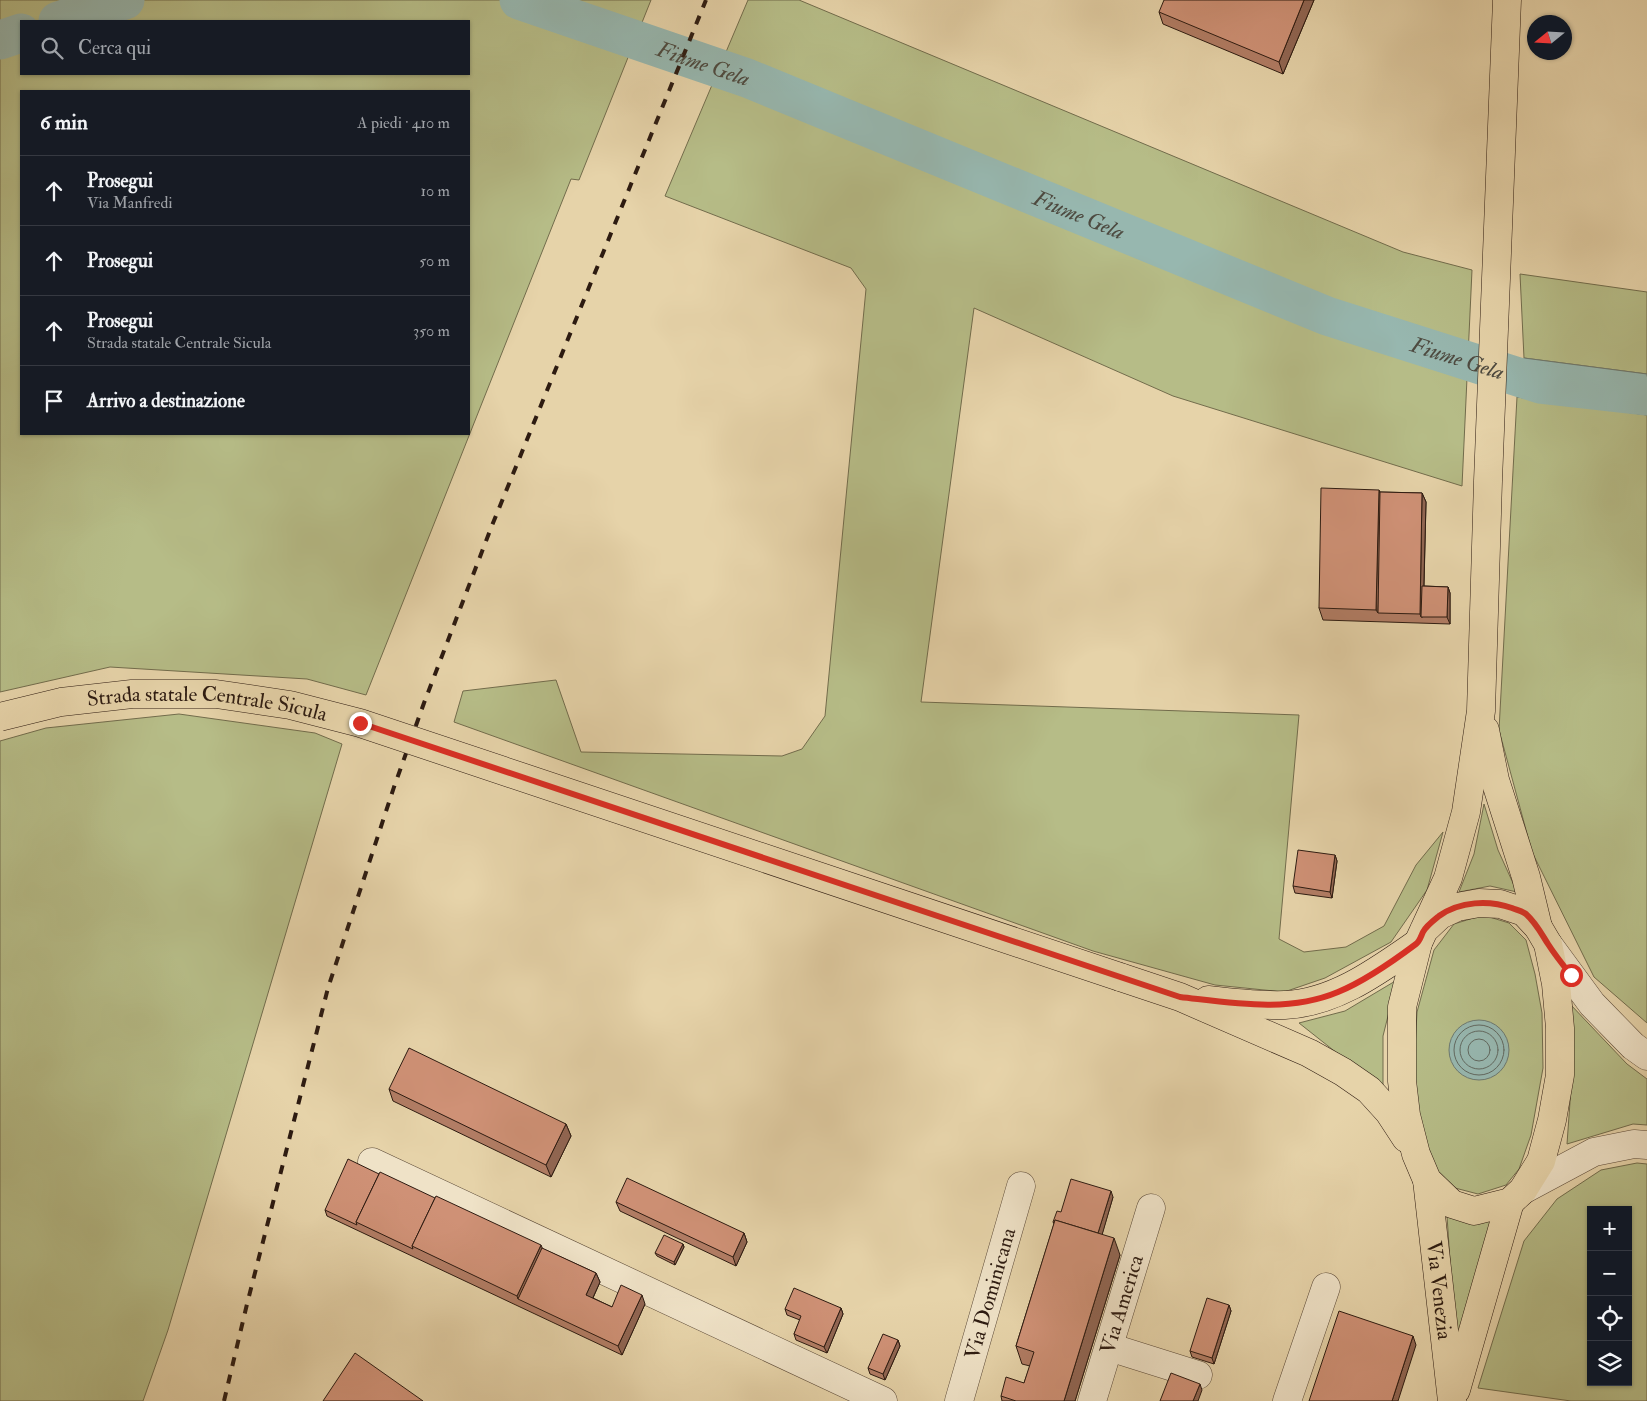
<!DOCTYPE html>
<html lang="it">
<head>
<meta charset="utf-8">
<style>
	body { margin:0; font-family:"IM FELL Double Pica",serif; background:#20242c; color:#f1f3f6 }
	.controls { position:absolute; right:15px; bottom:15px; display:grid; overflow:hidden; border-radius:0px; box-shadow:0 1px 4px #0004 }
	.controls button { width:45px; height:45px; display:grid; place-items:center; padding:0; border:0; border-bottom:1px solid #363941; background:#171b24; color:#f1f3f6; font:25px sans-serif }
	.compass { position:absolute; left:1527px; top:15px; width:45px; height:45px; border-radius:50%; background:#171b24; box-shadow:0 1px 4px #0004; rotate:252deg }
	.stop { position:absolute; width:15px; height:15px; margin:-11px; border:4px solid #d93025; border-radius:50%; background:#fff }
	.stop.end { background:#d93025; border-color:#fff; box-shadow:0 1px 5px #0008 }
	.list { margin:0; padding:0; list-style:none }
	h2 { display:flex; justify-content:space-between; align-items:center; height:65px; margin:0; padding:0 20px; font-size:21px }
	h2 small { font-size:16px; font-weight:400; color:#9ea1a6 }
	.list li { display:grid; grid-template-columns:32px 1fr auto; gap:15px; align-items:center; box-sizing:border-box; height:70px; padding:0 20px; border-top:1px solid #363941 }
	.list b { display:block; font-size:19px; white-space:nowrap }
	.list p { margin:0; font-size:16px; white-space:nowrap; color:#9ea1a6 }
	.list em { font-size:16px; font-style:normal; color:#9ea1a6 }
	.icon { flex:none; width:28px; height:28px; fill:none; stroke:currentColor; stroke-width:2; stroke-linecap:round; stroke-linejoin:round }
	.map { position:relative; flex:none; width:1647px; height:1401px; overflow:hidden }
	.search { position:absolute; background:#171b24; box-shadow:0 1px 4px #0004; left:20px; top:20px; width:450px; height:55px; display:flex; align-items:center; gap:12px; box-sizing:border-box; padding:0 18px; border-radius:0px; color:#9ea1a6; font-size:19px }
	.panel { position:absolute; background:#171b24; box-shadow:0 1px 4px #0004; left:20px; top:90px; width:450px; height:345px; border-radius:0px }
	.map>svg:first-child { display:block }
</style>
</head>
<body>
<div class="map">
<svg width="1647" height="1401" viewBox="0 0 1647 1401">
	<rect width="100%" height="100%" fill="#e6d3a9"/>
	<filter id="stains"><feTurbulence type="fractalNoise" baseFrequency=".004" numOctaves="4"/><feColorMatrix values="0 0 0 0 .2 0 0 0 0 .09 0 0 0 0 .02 0 0 0 .5 -.17"/></filter>
	<radialGradient id="worn" r=".72"><stop offset=".6" stop-color="#630" stop-opacity="0"/><stop offset="1" stop-color="#630" stop-opacity=".3"/></radialGradient>
	<!-- green -->
	<g fill="#b6bc87" stroke="#726c4c" fill-rule="evenodd">
		<path d="M 0,0 L 651,0 L 579,180 L 571,179 L 366,695 L 307,679 L 110,667 L 0,692 ZM 21,21 L 469,21 L 469,74 L 21,74 ZM 21,91 L 469,91 L 469,434 L 21,434 Z"/>
		<path d="M 748,0 L 799,0 L 1403,252 L 1472,270 L 1462,486 L 1173,396 L 974,308 L 921,702 L 1299,715 L 1279,939 L 1304,952 L 1346,947 L 1384,926 L 1416,865 L 1443,832 L 1427,890 L 1391,942 L 1325,978 L 1284,992 L 1215,985 L 1093,951 L 454,722 L 463,691 L 556,680 L 581,752 L 782,756 L 802,749 L 825,716 L 866,289 L 851,268 L 665,196 Z"/>
		<path d="M 1520,274 L 1647,292 L 1647,374 L 1524,358 Z"/>
		<path d="M 1517,397 L 1647,415 L 1647,1023 L 1594,977 L 1532,852 L 1499,730 Z"/>
		<path d="M 179,714 L 315,733 L 342,744 L 168,1330 L 143,1401 L 0,1401 L 0,741 L 46,728 Z"/>
		<path d="M 1484,804 L 1498,850 L 1517,892 L 1490,886 L 1459,892 L 1474,854 Z"/>
		<path d="M 1483,915 L 1509,923 L 1526,940 L 1535,974 L 1542,1013 L 1543,1068 L 1531,1135 L 1519,1169 L 1506,1185 L 1478,1194 L 1455,1188 L 1434,1167 L 1420,1127 L 1413,1084 L 1417,1012 L 1434,950 L 1454,924 Z"/>
		<path d="M 1397,980 L 1383,1036 L 1383,1086 L 1352,1065 L 1299,1023 L 1345,1011 Z"/>
		<path d="M 1570,1004 L 1627,1064 L 1647,1079 L 1647,1125 L 1633,1124 L 1567,1144 L 1572,1074 Z"/>
		<path d="M 1637,1163 L 1647,1164 L 1647,1401 L 1571,1401 L 1478,1388 L 1524,1241 L 1557,1199 L 1601,1170 ZM 1591,1210 L 1628,1210 L 1628,1382 L 1591,1382 Z"/>
		<path d="M 1447,1216 L 1497,1220 L 1456,1350 Z"/>
	</g>
	<!-- water -->
	<g fill="#97b7af" stroke="#6d7970">
		<path d="M 1524,358 L 1647,374 L 1647,415 L 1517,397 Z"/>
		<circle cx="1479" cy="1050" r="30"/>
	</g>
	<g fill="none" stroke-linecap="round" stroke-linejoin="round">
		<!-- shore -->
		<g stroke="#626960" stroke-width="1">
			<path d="M 1647,379 L 1530,364 L 1527,366 L 1523,391 L 1525,394 L 1647,410"/>
			<path d="M 1647,385 L 1535,371 L 1533,373 L 1530,386 L 1533,388 L 1647,404"/>
			<circle cx="1479" cy="1050" r="25"/>
			<circle cx="1479" cy="1050" r="19"/>
			<circle cx="1479" cy="1050" r="11"/>
		</g>
		<!-- river -->
		<g stroke="#97b7af" stroke-width="39">
			<path id="s1" d="M 519,0 L 747,78 L 1327,316 L 1540,384 L 1647,396"/>
			<path d="M 58,21 L 125,0"/>
			<path d="M 0,40 L 21,33"/>
		</g>
		<!-- minor casing -->
		<g stroke="#5b4937" stroke-width="29">
			<g id="minor">
				<path d="M 1548,944 L 1592,1004 L 1633,1046 L 1647,1056"/>
				<path d="M 372,1162 L 883,1401"/>
				<path d="M 1523,1190 L 1594,1152 L 1634,1144 L 1647,1145"/>
				<path d="M 1109,1347 L 1198,1375"/>
				<path id="s2" d="M 959,1401 L 1021,1186"/>
				<path id="s3" d="M 1092,1401 L 1151,1208"/>
				<path d="M 1287,1401 L 1326,1287"/>
			</g>
		</g>
		<!-- major casing -->
		<g stroke="#2d1b11" stroke-width="29">
			<g id="major">
				<path d="M 1485,730 L 1495,780 L 1526,877 L 1538,927"/>
				<path d="M 1424,930 L 1440,915 L 1457,907 L 1479,903 L 1500,904 L 1524,912 L 1538,927 L 1548,944 L 1556,984 L 1560,1028 L 1560,1075 L 1552,1120 L 1541,1161 L 1523,1190 L 1510,1202 L 1474,1211 L 1452,1204 L 1427,1180 L 1416,1154 L 1406,1115 L 1402,1081 L 1402,1007 L 1418,943 L 1448,878 L 1466,812 L 1481,711 L 1488,481 L 1507,0"/>
				<path d="M 1120,977 L 1180,997 L 1309,1053 L 1343,1072 L 1369,1090 L 1389,1112 L 1406,1138"/>
				<path d="M 1208,1000 C 1234,1003 1259,1006 1285,1005 C 1335,1003 1379,970 1418,943"/>
				<path id="s4" d="M 1427,1180 L 1452,1401"/>
				<path d="M 1456,1390 L 1510,1202"/>
			</g>
		</g>
		<!-- minor -->
		<use href="#minor" stroke="#efe2c7" stroke-width="28"/>
		<!-- major -->
		<use href="#major" stroke="#e6d3a9" stroke-width="28"/>
		<!-- rail -->
		<path stroke="#2d1b11" stroke-width="4" stroke-dasharray="9 9" stroke-linecap="butt" d="M 224,1401 L 247,1304 L 328,988 L 394,787 L 424,703 L 491,528 L 706,0"/>
		<!-- major-bridge casing -->
		<g stroke="#2d1b11" stroke-width="29" stroke-linecap="butt">
			<g id="major-bridge">
				<path id="s5" d="M 0,717 L 61,702 L 132,694 L 216,694 L 290,705 L 360,723 L 1120,977"/>
			</g>
		</g>
		<!-- major-bridge -->
		<use href="#major-bridge" stroke="#e6d3a9" stroke-width="28"/>
	</g>
	<!-- wall -->
	<g fill="#b27d65" stroke="#2d1b11">
		<path d="M 1314,0 L 1283,74 L 1163,24 L 1159,12 Z"/>
		<path d="M 1380,492 L 1422,493 L 1426,502 L 1424,586 L 1448,587 L 1450,593 L 1450,624 L 1323,620 L 1319,608 Z"/>
		<path d="M 1335,855 L 1337,861 L 1332,898 L 1295,893 L 1293,886 Z"/>
		<path d="M 389,1089 L 566,1124 L 571,1136 L 551,1177 L 393,1101 Z"/>
		<path d="M 379,1174 L 596,1273 L 600,1282 L 593,1298 L 612,1307 L 645,1304 L 622,1355 L 327,1216 L 325,1210 Z"/>
		<path d="M 1113,1197 L 1102,1234 L 1120,1255 L 1075,1401 L 1002,1401 L 1001,1396 L 1024,1383 L 1030,1366 L 1022,1364 L 1016,1346 L 1054,1224 L 1053,1222 L 1061,1212 Z"/>
		<path d="M 616,1202 L 744,1233 L 747,1242 L 736,1266 L 620,1211 Z"/>
		<path d="M 683,1244 L 684,1247 L 675,1265 L 657,1256 L 655,1253 Z"/>
		<path d="M 1229,1305 L 1231,1311 L 1214,1364 L 1192,1357 L 1190,1351 Z"/>
		<path d="M 841,1308 L 843,1314 L 827,1353 L 796,1340 L 794,1334 L 800,1320 L 787,1315 L 785,1309 Z"/>
		<path d="M 898,1340 L 900,1346 L 885,1380 L 870,1374 L 868,1368 Z"/>
	</g>
	<!-- shaded-wall -->
	<g fill="#916653" stroke="#2d1b11">
		<path d="M 1304,0 L 1314,0 L 1283,74 L 1279,62 Z"/>
		<path d="M 1379,490 L 1384,502 L 1378,613 L 1376,610 Z"/>
		<path d="M 1422,493 L 1426,502 L 1423,617 L 1421,617 L 1420,614 Z"/>
		<path d="M 1448,587 L 1450,593 L 1450,624 L 1447,617 Z"/>
		<path d="M 1335,855 L 1337,861 L 1332,898 L 1330,892 Z"/>
		<path d="M 566,1124 L 571,1136 L 551,1177 L 546,1165 Z"/>
		<path d="M 1111,1191 L 1113,1197 L 1100,1242 L 1097,1236 Z"/>
		<path d="M 744,1233 L 747,1242 L 736,1266 L 733,1257 Z"/>
		<path d="M 1114,1238 L 1120,1255 L 1075,1401 L 1064,1401 Z"/>
		<path d="M 683,1244 L 684,1247 L 675,1265 L 674,1262 Z"/>
		<path d="M 541,1245 L 546,1257 L 518,1299 L 517,1296 Z"/>
		<path d="M 596,1273 L 600,1282 L 590,1304 L 586,1295 Z"/>
		<path d="M 642,1295 L 645,1304 L 622,1355 L 618,1346 Z"/>
		<path d="M 1229,1305 L 1231,1311 L 1214,1364 L 1212,1358 Z"/>
		<path d="M 841,1308 L 843,1314 L 827,1353 L 824,1347 Z"/>
		<path d="M 1413,1336 L 1416,1345 L 1398,1401 L 1392,1401 Z"/>
		<path d="M 898,1340 L 900,1346 L 885,1380 L 883,1374 Z"/>
		<path d="M 1200,1384 L 1202,1390 L 1198,1401 L 1193,1401 Z"/>
	</g>
	<!-- building -->
	<g fill="#cf9176" stroke="#2d1b11">
		<path d="M 1164,0 L 1304,0 L 1279,62 L 1159,12 Z"/>
		<path d="M 1321,488 L 1379,490 L 1376,610 L 1319,608 Z"/>
		<path d="M 1380,492 L 1422,493 L 1420,614 L 1378,613 Z"/>
		<path d="M 1422,586 L 1448,587 L 1447,617 L 1421,617 Z"/>
		<path d="M 1298,850 L 1335,855 L 1330,892 L 1293,886 Z"/>
		<path d="M 409,1048 L 566,1124 L 546,1165 L 389,1089 Z"/>
		<path d="M 348,1159 L 379,1174 L 356,1222 L 357,1225 L 325,1210 Z"/>
		<path d="M 380,1172 L 435,1198 L 412,1246 L 413,1249 L 356,1222 Z"/>
		<path d="M 627,1178 L 744,1233 L 733,1257 L 616,1202 Z"/>
		<path d="M 1071,1179 L 1111,1191 L 1098,1233 L 1055,1220 L 1054,1223 L 1053,1222 L 1057,1211 L 1061,1212 Z"/>
		<path d="M 436,1196 L 541,1245 L 517,1296 L 412,1246 Z"/>
		<path d="M 1055,1220 L 1114,1238 L 1064,1401 L 1016,1401 L 1001,1396 L 1006,1377 L 1024,1383 L 1034,1352 L 1016,1346 Z"/>
		<path d="M 664,1235 L 683,1244 L 674,1262 L 655,1253 Z"/>
		<path d="M 542,1248 L 596,1273 L 586,1295 L 612,1307 L 621,1285 L 642,1295 L 618,1346 L 518,1299 Z"/>
		<path d="M 794,1288 L 841,1308 L 824,1347 L 794,1334 L 801,1316 L 785,1309 Z"/>
		<path d="M 1207,1298 L 1229,1305 L 1212,1358 L 1190,1351 Z"/>
		<path d="M 1339,1311 L 1413,1336 L 1392,1401 L 1309,1401 Z"/>
		<path d="M 883,1334 L 898,1340 L 883,1374 L 868,1368 Z"/>
		<path d="M 355,1353 L 423,1401 L 323,1401 Z"/>
		<path d="M 1171,1373 L 1200,1384 L 1193,1401 L 1160,1401 Z"/>
	</g>
	<g fill="none" stroke-linecap="round" stroke-linejoin="round">
		<!-- route -->
		<path stroke="#d93025" stroke-width="6" d="M 360,723 L 1180,997 C 1233,1003 1288,1013 1338,992 C 1365,981 1392,962 1416,944 C 1420,941 1421,936 1423,932 C 1426,926 1434,920 1439,916 C 1460,901 1489,900 1512,908 C 1517,910 1522,911 1526,914 C 1536,923 1541,933 1548,944 C 1555,955 1563,965 1571,975"/>
	</g>
	<g text-anchor="middle" stroke-width="4" stroke-linejoin="round" paint-order="stroke">
		<!-- street labels -->
		<g font-size="21" fill="#2d1b11" stroke="#efe2c7">
			<text dy="7" stroke="none"><textPath href="#s5" startOffset="210">Strada statale Centrale Sicula</textPath></text>
			<text dy="7" stroke="none"><textPath href="#s4" startOffset="111">Via Venezia</textPath></text>
			<text dy="7" stroke="none"><textPath href="#s2" startOffset="112">Via Dominicana</textPath></text>
			<text dy="7" stroke="none"><textPath href="#s3" startOffset="101">Via America</textPath></text>
		</g>
		<!-- water labels -->
		<g font-size="22" font-style="italic" fill="#4d4a40" stroke="#efe2c7">
			<text dy="8" stroke="none"><textPath href="#s1" startOffset="195">Fiume Gela</textPath></text>
			<text dy="8" stroke="none"><textPath href="#s1" startOffset="600">Fiume Gela</textPath></text>
			<text dy="8" stroke="none"><textPath href="#s1" startOffset="1005">Fiume Gela</textPath></text>
		</g>
	</g>
	<rect width="100%" height="100%" filter="url(#stains)"/>
	<rect width="100%" height="100%" fill="url(#worn)"/>
</svg>
<div class="controls">
<button>+</button>
<button>−</button>
<button><svg class="icon" aria-label="locate" viewBox="0 0 24 24"><circle cx="12" cy="12" r="6"/><path d="M12 2v4M12 18v4M2 12h4M18 12h4"/></svg></button>
<button><svg class="icon" aria-label="layers" viewBox="0 0 24 24"><path d="M12 4l9 5-9 5-9-5zM3 14l9 5 9-5"/></svg></button>
</div>
<svg class="compass" viewBox="-18 -18 36 36"><path d="M0-13l5 13h-10z" fill="#e53935"/><path d="M0 13l5-13h-10z" fill="#9ea1a6"/></svg>
<div class="stop" style="left:1571px;top:975px"></div>
<div class="stop end" style="left:360px;top:723px"></div>
<div class="search"><svg class="icon" aria-label="search" viewBox="0 0 24 24"><circle cx="10" cy="10" r="6"/><path d="M15 15l6 6"/></svg>Cerca qui</div>
<section class="panel">
<h2>6 min<small>A piedi · 410 m</small></h2>
<ul class="list">
<li><svg class="icon" aria-label="ahead" viewBox="0 0 24 24"><path d="M12 20V5M6 11l6-6 6 6"/></svg><div><b>Prosegui</b><p>Via Manfredi</p></div><em>10 m</em></li>
<li><svg class="icon" aria-label="ahead" viewBox="0 0 24 24"><path d="M12 20V5M6 11l6-6 6 6"/></svg><div><b>Prosegui</b></div><em>50 m</em></li>
<li><svg class="icon" aria-label="ahead" viewBox="0 0 24 24"><path d="M12 20V5M6 11l6-6 6 6"/></svg><div><b>Prosegui</b><p>Strada statale Centrale Sicula</p></div><em>350 m</em></li>
<li><svg class="icon" aria-label="arrive" viewBox="0 0 24 24"><path d="M6 21V4h12l-3 4 3 4H6"/></svg><div><b>Arrivo a destinazione</b></div></li>
</ul>
</section>
</div>
</body>
</html>
